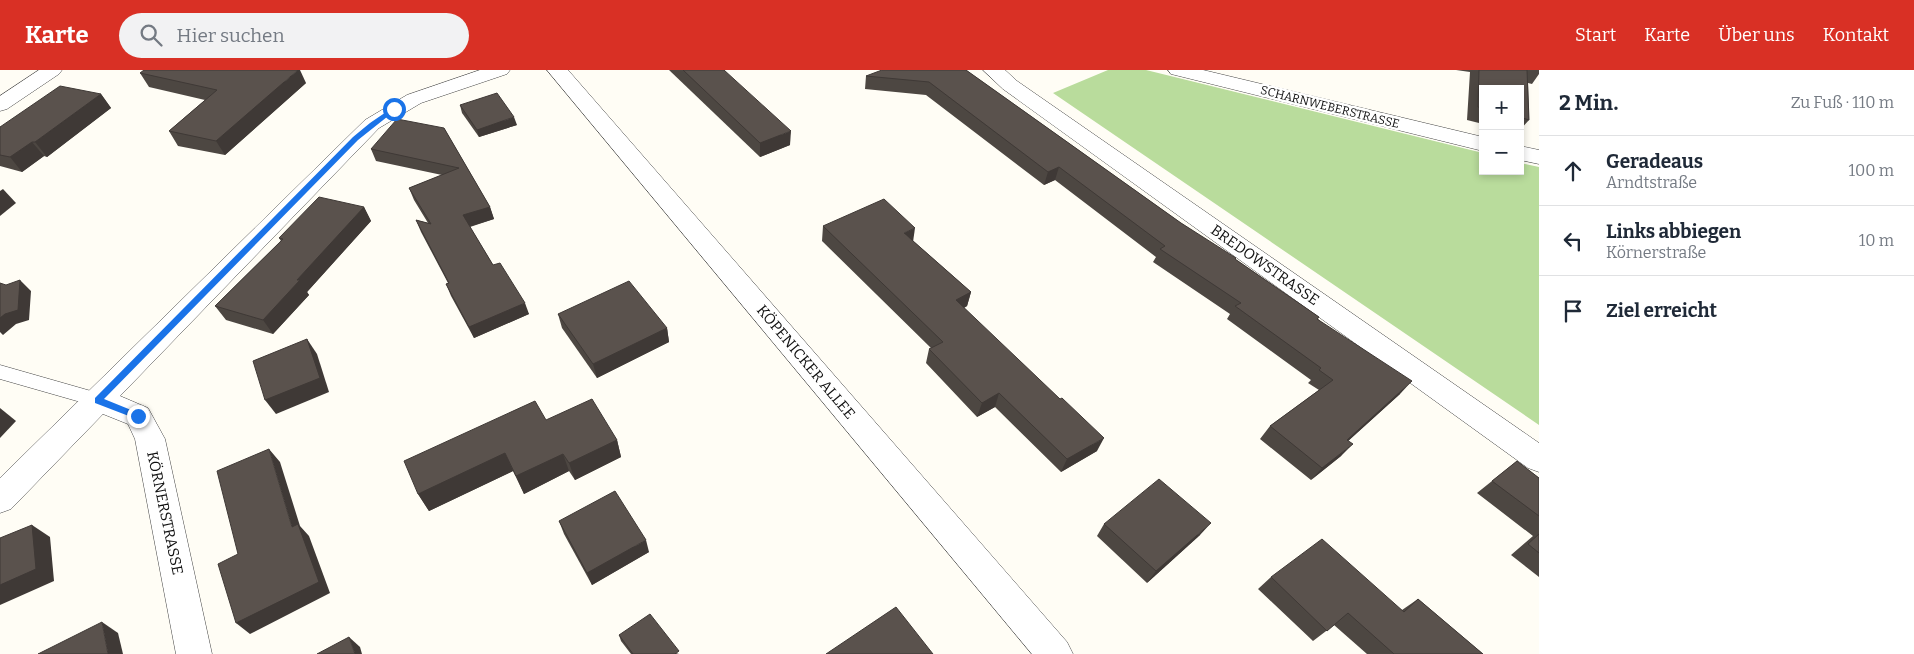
<!DOCTYPE html>
<html lang="de">
<head>
<meta charset="utf-8">
<style>
	body { margin:0; font-family:Bitter,serif; background:#f2f2f3; color:#1f2937 }
	.controls { position:absolute; right:15px; top:15px; display:grid; overflow:hidden; border-radius:0px; box-shadow:0 2px 8px #0003 }
	.controls button { width:45px; height:45px; display:grid; place-items:center; padding:0; border:0; border-bottom:1px solid #e0e1e3; background:#fff; color:#1f2937; font:25px sans-serif }
	.stop { position:absolute; width:15px; height:15px; margin:-11px; border:4px solid #1a73e8; border-radius:50%; background:#fff }
	.stop.end { background:#1a73e8; border-color:#fff; box-shadow:0 1px 5px #0008 }
	.list { margin:0; padding:0; list-style:none }
	h2 { display:flex; justify-content:space-between; align-items:center; height:65px; margin:0; padding:0 20px; font-size:21px }
	h2 small { font-size:16px; font-weight:400; color:#747a83 }
	.list li { display:grid; grid-template-columns:32px 1fr auto; gap:15px; align-items:center; box-sizing:border-box; height:70px; padding:0 20px; border-top:1px solid #e0e1e3 }
	.list b { display:block; font-size:19px; white-space:nowrap }
	.list p { margin:0; font-size:16px; white-space:nowrap; color:#747a83 }
	.list em { font-size:16px; font-style:normal; color:#747a83 }
	.icon { flex:none; width:28px; height:28px; fill:none; stroke:currentColor; stroke-width:2; stroke-linecap:round; stroke-linejoin:round }
	.map { position:relative; flex:none; width:1539px; height:584px; overflow:hidden }
	header { display:flex; align-items:center; gap:30px; box-sizing:border-box; height:70px; padding:0 25px; background:#d93025; color:#fff }
	header strong { font-size:24px }
	nav { display:flex; gap:28px; margin-inline-start:auto; font-size:18px }
	.search { width:350px; height:45px; background:#f2f2f3; display:flex; align-items:center; gap:12px; box-sizing:border-box; padding:0 18px; border-radius:28px; color:#747a83; font-size:19px }
	main { display:flex }
	aside { flex:1; background:#fff }
	.map>svg:first-child { display:block }
</style>
</head>
<body>
<header>
<strong>Karte</strong>
<div class="search"><svg class="icon" aria-label="search" viewBox="0 0 24 24"><circle cx="10" cy="10" r="6"/><path d="M15 15l6 6"/></svg>Hier suchen</div>
<nav><a>Start</a><a>Karte</a><a>Über uns</a><a>Kontakt</a></nav>
</header>
<main>
<div class="map">
<svg width="1539" height="584" viewBox="0 0 1539 584">
	<rect width="100%" height="100%" fill="#fffdf5"/>
	<!-- forest -->
	<path fill="#b9dc9c" d="M 1108,0 L 1146,0 L 1483,83 L 1483,101 L 1520,101 L 1520,93 L 1539,97 L 1539,355 L 1053,23 Z"/>
	<g fill="none" stroke-linecap="round" stroke-linejoin="round">
		<!-- service casing -->
		<g stroke="#444" stroke-width="1">
			<path id="service" d="M 0,295 L 98,323 L 104,325 L 107,330 L 104,335 L 98,337 L 0,309 Z"/>
		</g>
		<!-- minor casing -->
		<g stroke="#444" stroke-width="1">
			<g id="minor">
				<path d="M 39,0 L 62,0 L 59,4 L 7,39 L 0,41 L 0,26 Z"/>
				<path d="M 480,0 L 510,0 L 507,4 L 421,33 L 379,58 L 120,326 L 148,338 L 165,369 L 212,584 L 176,584 L 135,369 L 128,354 L 103,344 L 11,439 L 0,443 L 0,408 L 365,50 L 407,25 Z"/>
				<path d="M 983,0 L 1005,0 L 1017,11 L 1539,373 L 1539,402 L 1528,398 L 1003,19 Z"/>
				<path d="M 1168,0 L 1203,0 L 1483,67 L 1483,81 L 1171,4 Z"/>
				<path d="M 1520,76 L 1539,80 L 1539,94 L 1520,90 Z"/>
			</g>
		</g>
		<!-- tertiary casing -->
		<g stroke="#444" stroke-width="1">
			<path id="tertiary" d="M 547,0 L 568,0 L 1067,572 L 1073,584 L 1032,584 Z"/>
		</g>
		<!-- service -->
		<use href="#service" fill="#fff" fill-rule="evenodd"/>
		<!-- minor -->
		<use href="#minor" fill="#fff" fill-rule="evenodd"/>
		<!-- tertiary -->
		<use href="#tertiary" fill="#fff" fill-rule="evenodd"/>
	</g>
	<!-- wall -->
	<g fill="#4d4742">
		<path d="M 669,0 L 724,0 L 790,75 L 760,87 Z"/>
		<path d="M 966,0 L 1181,153 L 1235,189 L 1319,247 L 1318,249 L 1400,324 L 1348,371 L 1341,386 L 1311,410 L 1260,369 L 1270,356 L 1319,320 L 1308,313 L 1311,310 L 1227,249 L 1230,244 L 1153,192 L 1156,187 L 1055,110 L 1044,115 L 926,25 L 865,19 L 866,6 Z"/>
		<path d="M 1456,0 L 1539,0 L 1539,4 L 1532,14 L 1528,13 L 1529,50 L 1520,60 L 1520,19 L 1483,19 L 1483,54 L 1467,50 L 1470,2 Z"/>
		<path d="M 140,3 L 306,13 L 225,85 L 178,76 L 169,61 L 205,30 L 149,17 Z"/>
		<path d="M 101,24 L 111,38 L 47,87 L 44,86 L 22,102 L 0,96 L 0,57 Z"/>
		<path d="M 460,35 L 517,55 L 479,67 L 462,43 Z"/>
		<path d="M 444,58 L 490,137 L 494,149 L 470,157 L 493,195 L 529,244 L 474,268 L 451,226 L 446,214 L 448,213 L 421,162 L 416,150 L 428,153 L 414,130 L 409,118 L 442,105 L 376,91 L 371,79 Z"/>
		<path d="M 364,137 L 371,151 L 307,222 L 309,225 L 273,264 L 226,250 L 215,236 L 281,171 L 279,168 Z"/>
		<path d="M 823,156 L 913,171 L 971,222 L 967,236 L 964,238 L 1097,381 L 1061,402 L 995,337 L 977,347 L 926,293 L 929,279 L 931,278 L 822,171 Z"/>
		<path d="M 558,244 L 667,258 L 669,272 L 597,308 L 562,258 Z"/>
		<path d="M 546,350 L 617,370 L 621,387 L 575,410 L 569,401 L 524,424 L 513,401 L 429,441 L 418,424 Z"/>
		<path d="M 1517,391 L 1539,408 L 1539,507 L 1511,485 L 1533,466 L 1477,423 Z"/>
		<path d="M 559,451 L 649,482 L 592,515 L 564,464 Z"/>
		<path d="M 1104,454 L 1200,465 L 1147,513 L 1097,466 Z"/>
		<path d="M 1271,507 L 1402,540 L 1418,529 L 1483,584 L 1367,584 L 1334,555 L 1313,571 L 1258,519 Z"/>
		<path d="M 619,565 L 679,584 L 631,584 L 621,571 Z"/>
	</g>
	<!-- shaded-wall -->
	<g fill="#3f3936">
		<path d="M 298,0 L 300,0 L 306,13 L 225,85 L 216,71 Z"/>
		<path d="M 101,24 L 111,38 L 47,87 L 35,72 Z"/>
		<path d="M 514,47 L 517,55 L 479,67 L 477,60 Z"/>
		<path d="M 791,61 L 790,75 L 760,87 L 760,73 Z"/>
		<path d="M 32,72 L 44,86 L 22,102 L 10,87 Z"/>
		<path d="M 1059,97 L 1055,110 L 1044,115 L 1048,102 Z"/>
		<path d="M 3,119 L 16,133 L 0,146 L 0,121 Z"/>
		<path d="M 364,137 L 371,151 L 307,222 L 309,225 L 273,264 L 263,250 L 297,210 Z"/>
		<path d="M 490,137 L 494,149 L 468,157 L 463,145 Z"/>
		<path d="M 915,158 L 913,172 L 904,163 Z"/>
		<path d="M 20,210 L 31,221 L 29,250 L 16,254 L 3,265 L 0,262 L 0,248 Z"/>
		<path d="M 971,222 L 967,236 L 952,244 L 956,230 Z"/>
		<path d="M 525,233 L 529,244 L 474,268 L 469,257 Z"/>
		<path d="M 667,258 L 669,272 L 597,308 L 593,294 Z"/>
		<path d="M 307,269 L 317,284 L 329,322 L 276,344 L 265,330 Z"/>
		<path d="M 1412,311 L 1400,324 L 1336,382 L 1347,370 Z"/>
		<path d="M 999,323 L 995,337 L 977,347 L 982,333 Z"/>
		<path d="M 0,338 L 16,351 L 0,368 Z"/>
		<path d="M 1104,368 L 1097,381 L 1061,402 L 1067,389 Z"/>
		<path d="M 617,370 L 621,387 L 575,410 L 569,393 Z"/>
		<path d="M 1353,374 L 1341,386 L 1311,410 L 1322,398 Z"/>
		<path d="M 269,379 L 280,392 L 300,456 L 309,466 L 330,523 L 250,564 L 236,553 L 292,457 Z"/>
		<path d="M 505,383 L 513,401 L 429,441 L 418,424 Z"/>
		<path d="M 563,384 L 569,401 L 524,424 L 516,406 Z"/>
		<path d="M 1211,453 L 1200,465 L 1147,513 L 1156,501 Z"/>
		<path d="M 32,455 L 50,467 L 54,511 L 0,535 L 0,515 Z"/>
		<path d="M 646,470 L 649,482 L 592,515 L 587,503 Z"/>
		<path d="M 102,552 L 118,563 L 123,584 L 108,584 Z"/>
		<path d="M 349,567 L 360,577 L 362,584 L 355,584 Z"/>
	</g>
	<!-- building -->
	<g fill="#5a524d" stroke="#3f3936">
		<path d="M 144,0 L 298,0 L 216,71 L 169,61 L 217,20 L 140,3 Z"/>
		<path d="M 683,0 L 724,0 L 791,61 L 760,73 Z"/>
		<path d="M 882,0 L 966,0 L 1181,153 L 1236,188 L 1235,189 L 1319,247 L 1317,249 L 1412,311 L 1347,370 L 1353,374 L 1322,398 L 1270,356 L 1333,310 L 1319,300 L 1321,298 L 1235,236 L 1241,233 L 1160,179 L 1165,176 L 1059,97 L 1048,102 L 929,12 L 866,6 Z"/>
		<path d="M 1479,0 L 1527,0 L 1529,50 L 1520,47 L 1520,19 L 1483,19 L 1483,38 L 1478,37 Z"/>
		<path d="M 60,16 L 101,24 L 35,72 L 32,72 L 10,87 L 0,85 L 0,57 Z"/>
		<path d="M 497,23 L 514,47 L 477,60 L 460,35 Z"/>
		<path d="M 397,49 L 444,58 L 490,137 L 463,145 L 493,195 L 500,193 L 525,233 L 469,257 L 446,214 L 449,213 L 416,150 L 431,154 L 409,118 L 459,98 L 371,79 Z"/>
		<path d="M 319,127 L 364,137 L 297,210 L 300,210 L 263,250 L 215,236 L 283,169 L 279,168 Z"/>
		<path d="M 884,129 L 915,158 L 904,163 L 971,222 L 956,230 L 1060,329 L 1062,328 L 1104,368 L 1067,389 L 999,323 L 982,333 L 929,279 L 943,272 L 823,156 Z"/>
		<path d="M 20,210 L 18,240 L 5,244 L 0,248 L 0,213 L 6,215 Z"/>
		<path d="M 629,211 L 667,258 L 593,294 L 558,244 Z"/>
		<path d="M 307,269 L 320,308 L 265,330 L 253,291 Z"/>
		<path d="M 592,329 L 617,370 L 569,393 L 563,384 L 516,406 L 505,383 L 418,424 L 404,391 L 535,331 L 546,350 Z"/>
		<path d="M 269,379 L 292,457 L 298,454 L 319,512 L 236,553 L 218,494 L 238,484 L 217,401 Z"/>
		<path d="M 1517,391 L 1539,408 L 1539,446 L 1492,411 Z"/>
		<path d="M 1159,409 L 1211,453 L 1156,501 L 1104,454 Z"/>
		<path d="M 615,421 L 646,470 L 587,503 L 559,451 Z"/>
		<path d="M 32,455 L 36,499 L 0,515 L 0,468 Z"/>
		<path d="M 1539,464 L 1539,483 L 1528,474 Z"/>
		<path d="M 1322,469 L 1404,542 L 1418,529 L 1483,584 L 1394,584 L 1348,543 L 1327,561 L 1271,507 Z"/>
		<path d="M 896,537 L 933,584 L 826,584 Z"/>
		<path d="M 650,544 L 679,581 L 675,584 L 633,584 L 619,565 Z"/>
		<path d="M 102,552 L 108,584 L 38,584 Z"/>
		<path d="M 349,567 L 355,584 L 317,584 Z"/>
	</g>
	<!-- route -->
	<path fill="#1a73e8" d="M 392,38 L 397,39 L 358,70 L 104,329 L 141,344 L 141,348 L 134,348 L 95,333 L 95,328 L 353,67 L 370,53 Z"/>
	<g text-anchor="middle" stroke-width="5" stroke-linejoin="round" paint-order="stroke">
		<!-- far-street labels -->
		<g font-size="12" fill="#111" stroke="#fff">
			<text transform="translate(1330 37) rotate(14)" y="4">SCHARNWEBERSTRASSE</text>
		</g>
		<!-- street labels -->
		<g font-size="15" fill="#111" stroke="#fff">
			<text transform="translate(1265 195) rotate(35)" y="5">BREDOWSTRASSE</text>
			<text transform="translate(806 292) rotate(50)" y="5">KÖPENICKER ALLEE</text>
			<text transform="translate(165 443) rotate(78)" y="5">KÖRNERSTRASSE</text>
		</g>
	</g>
</svg>
<div class="controls">
<button>+</button>
<button>−</button>
</div>
<div class="stop" style="left:394px;top:39px"></div>
<div class="stop end" style="left:138px;top:346px"></div>
</div>
<aside>
<h2>2 Min.<small>Zu Fuß · 110 m</small></h2>
<ul class="list">
<li><svg class="icon" aria-label="ahead" viewBox="0 0 24 24"><path d="M12 20V5M6 11l6-6 6 6"/></svg><div><b>Geradeaus</b><p>Arndtstraße</p></div><em>100 m</em></li>
<li><svg class="icon" aria-label="left" viewBox="0 0 24 24"><path d="M17 20v-9H6M10 6l-5 5 5 5"/></svg><div><b>Links abbiegen</b><p>Körnerstraße</p></div><em>10 m</em></li>
<li><svg class="icon" aria-label="arrive" viewBox="0 0 24 24"><path d="M6 21V4h12l-3 4 3 4H6"/></svg><div><b>Ziel erreicht</b></div></li>
</ul>
</aside>
</main>
</body>
</html>
